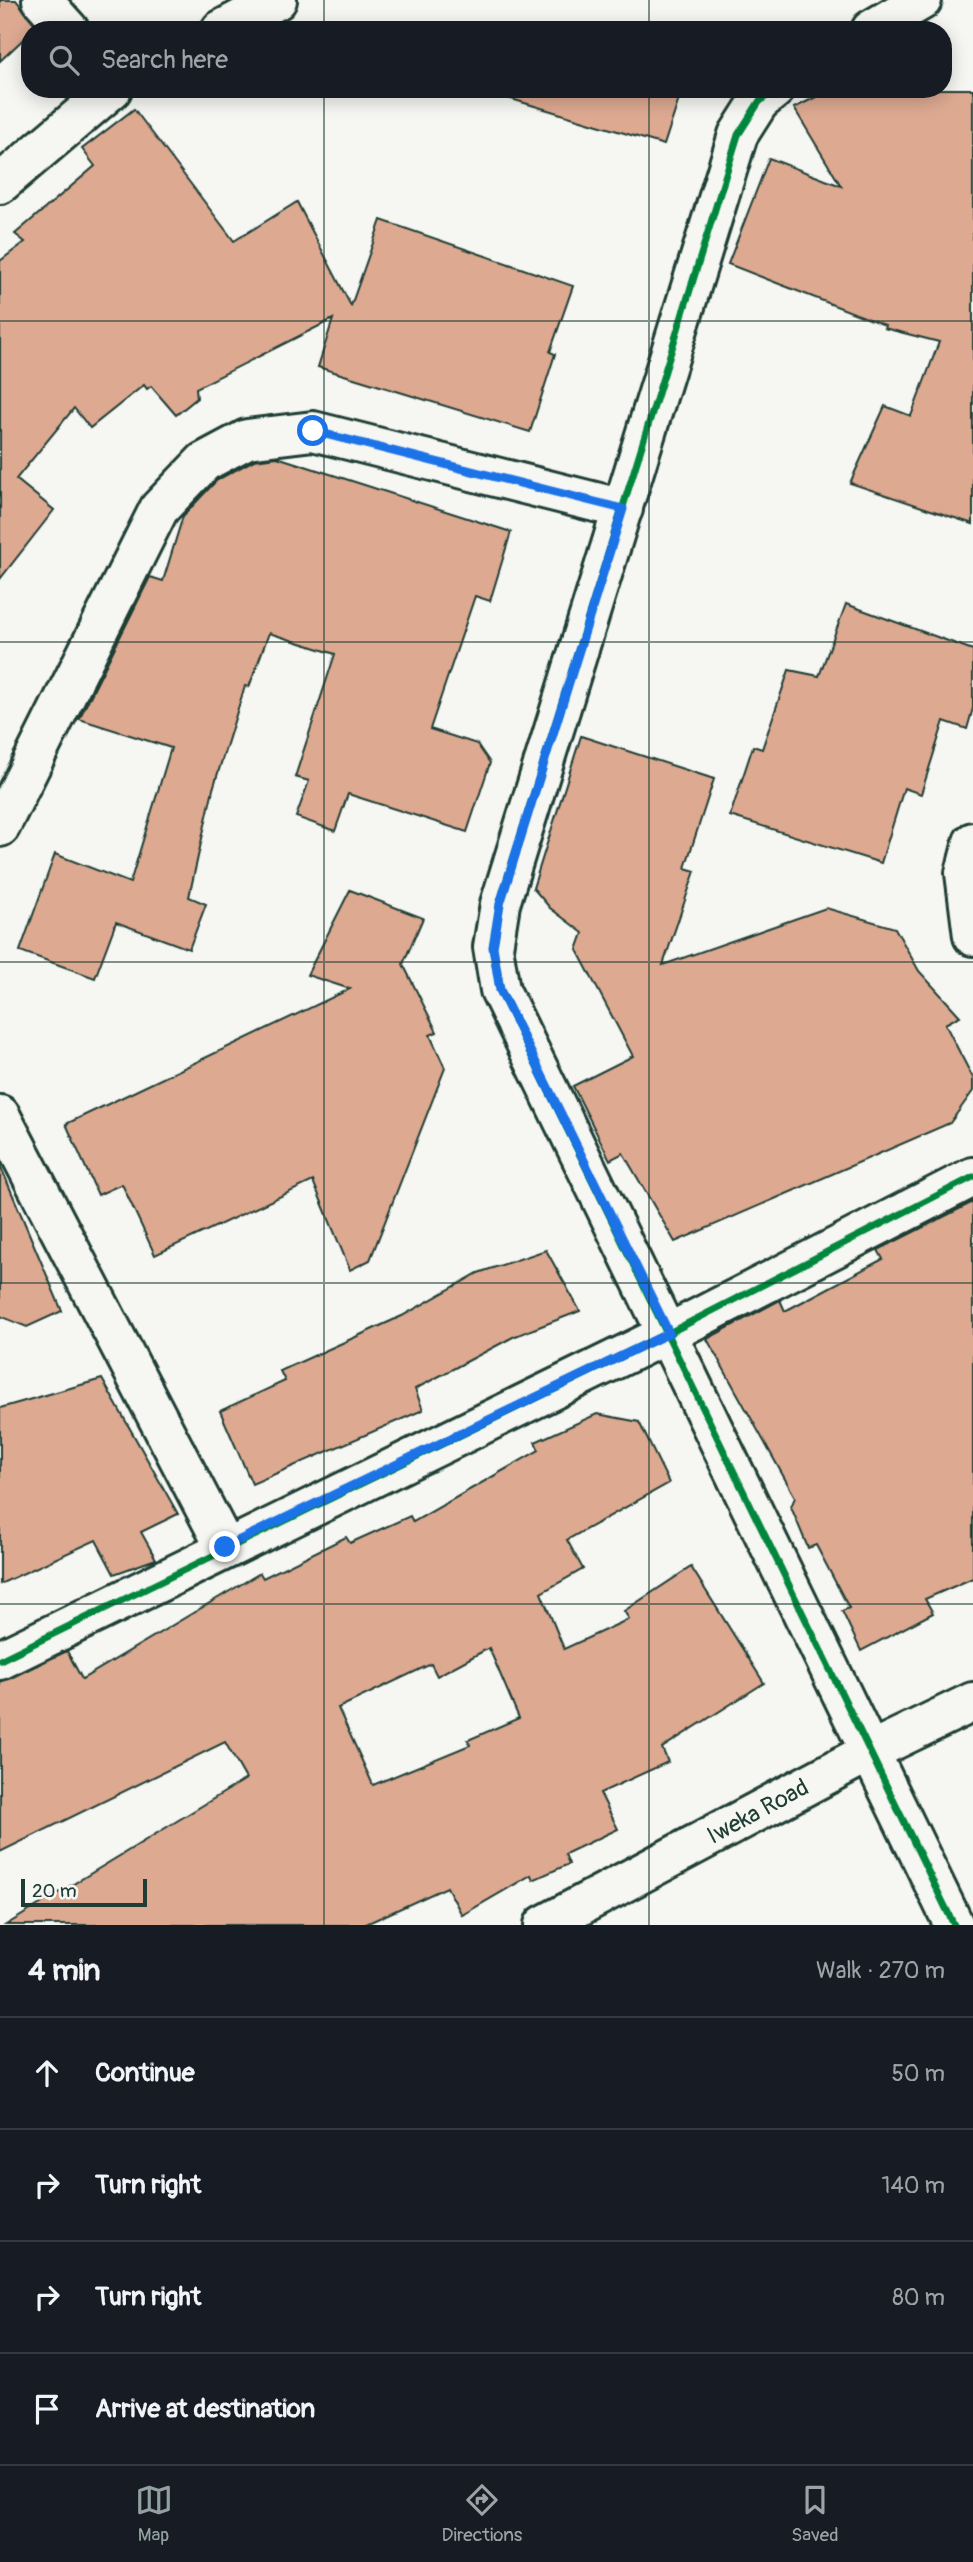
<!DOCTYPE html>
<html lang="en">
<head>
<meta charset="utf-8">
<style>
	body { margin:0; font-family:Pangolin,sans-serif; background:#20242c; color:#f1f3f6 }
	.scale { position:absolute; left:21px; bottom:18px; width:126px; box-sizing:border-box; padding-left:7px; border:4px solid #1f3d34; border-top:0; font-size:19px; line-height:24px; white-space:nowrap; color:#1f3d34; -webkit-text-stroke:5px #f6f6f2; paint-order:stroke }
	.stop { position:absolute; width:21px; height:21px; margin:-16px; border:5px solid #1a73e8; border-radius:50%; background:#fff }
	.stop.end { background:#1a73e8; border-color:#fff; box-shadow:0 2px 7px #0008 }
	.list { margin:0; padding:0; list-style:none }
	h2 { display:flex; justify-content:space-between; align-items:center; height:91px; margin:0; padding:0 28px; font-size:30px }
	h2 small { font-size:23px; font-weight:400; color:#9ea1a6 }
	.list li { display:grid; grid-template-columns:46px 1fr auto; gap:21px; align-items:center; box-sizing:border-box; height:112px; padding:0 28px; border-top:2px solid #363941 }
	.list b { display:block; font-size:26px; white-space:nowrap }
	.list em { font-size:23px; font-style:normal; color:#9ea1a6 }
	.icon { flex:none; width:38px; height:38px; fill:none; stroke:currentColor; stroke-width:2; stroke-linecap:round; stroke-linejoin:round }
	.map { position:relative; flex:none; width:973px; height:1925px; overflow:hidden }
	.search { position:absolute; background:#171b24; box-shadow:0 4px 18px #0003; left:21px; right:21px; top:21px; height:77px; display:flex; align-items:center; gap:18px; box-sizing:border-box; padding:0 24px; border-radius:28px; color:#9ea1a6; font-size:26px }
	.sheet { height:539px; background:#171b24 }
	nav { display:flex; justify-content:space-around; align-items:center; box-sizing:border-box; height:98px; border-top:2px solid #363941; background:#171b24; font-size:19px; color:#9ea1a6 }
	nav a { display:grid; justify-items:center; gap:4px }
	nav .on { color:#92a19f }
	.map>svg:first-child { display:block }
</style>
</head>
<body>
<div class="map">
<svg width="973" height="1925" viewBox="0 0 973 1925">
	<rect width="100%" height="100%" fill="#f6f6f2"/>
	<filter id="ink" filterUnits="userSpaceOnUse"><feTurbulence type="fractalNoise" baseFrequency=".0143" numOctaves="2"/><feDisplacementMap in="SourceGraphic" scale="14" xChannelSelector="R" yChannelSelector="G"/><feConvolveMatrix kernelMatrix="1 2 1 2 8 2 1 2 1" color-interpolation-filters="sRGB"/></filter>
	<g filter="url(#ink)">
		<!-- building -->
		<g fill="#dda991" stroke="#1f3d34" stroke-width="2" fill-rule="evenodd">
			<path d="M 0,0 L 16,0 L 37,27 L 30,30 L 30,33 L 0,61 Z"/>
			<path d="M 509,89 L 648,89 L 679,99 L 664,145 L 508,98 Z"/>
			<path d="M 832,89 L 973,89 L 973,524 L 850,483 L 885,406 L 911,416 L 939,342 L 884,328 L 885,325 L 728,264 L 769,158 L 841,186 L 794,108 Z"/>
			<path d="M 134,109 L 234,241 L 297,202 L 351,306 L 381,220 L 573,286 L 550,352 L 555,354 L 530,432 L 318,367 L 333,319 L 196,388 L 197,398 L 176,415 L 151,386 L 147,389 L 144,385 L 90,428 L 74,408 L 16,479 L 54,510 L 0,579 L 0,261 L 25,242 L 15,234 L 95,166 L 82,149 Z"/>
			<path d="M 277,457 L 511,532 L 490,601 L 475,596 L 430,729 L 477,744 L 490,763 L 467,832 L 348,794 L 335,831 L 296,817 L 309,781 L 295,777 L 335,654 L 269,633 L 249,687 L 245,686 L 213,789 L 189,897 L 206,904 L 189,949 L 116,922 L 95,978 L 20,951 L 55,854 L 130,883 L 171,748 L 79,719 L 150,577 L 163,581 L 183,516 L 217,480 L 254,460 Z"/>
			<path d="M 846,604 L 973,650 L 973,708 L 967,729 L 944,721 L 921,794 L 904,788 L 881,863 L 730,816 L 753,746 L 762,749 L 789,670 L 819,676 Z"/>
			<path d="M 581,736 L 714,779 L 685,868 L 695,871 L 663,965 L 826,908 L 895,928 L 919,971 L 960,1016 L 945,1024 L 973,1078 L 973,1091 L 950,1123 L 675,1242 L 623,1153 L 610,1160 L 573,1086 L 633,1056 L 577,950 L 583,933 L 550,908 L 533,888 Z"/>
			<path d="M 350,890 L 423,918 L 403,964 L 437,1032 L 430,1035 L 445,1068 L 370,1260 L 350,1270 L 313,1181 L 155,1255 L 122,1184 L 98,1195 L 66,1124 L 350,989 L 307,975 Z"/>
			<path d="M 0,1165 L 62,1311 L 27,1327 L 0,1316 Z"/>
			<path d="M 973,1202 L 973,1578 L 925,1599 L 933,1613 L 861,1651 L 842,1611 L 849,1608 L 816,1545 L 808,1548 L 791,1507 L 795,1497 L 707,1339 L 780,1300 L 785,1311 L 883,1259 L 878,1250 Z"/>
			<path d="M 546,1250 L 580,1311 L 513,1337 L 415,1389 L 423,1410 L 252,1484 L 220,1411 L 285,1381 L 280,1371 L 402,1316 L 478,1273 Z"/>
			<path d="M 102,1379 L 178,1514 L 141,1532 L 156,1559 L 114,1574 L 96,1540 L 0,1584 L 0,1408 Z"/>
			<path d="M 597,1414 L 639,1422 L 669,1483 L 567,1540 L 583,1569 L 541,1593 L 564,1649 L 629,1619 L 624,1611 L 691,1567 L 764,1683 L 662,1748 L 668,1762 L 600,1793 L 618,1829 L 565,1854 L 569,1864 L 533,1880 L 531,1875 L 462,1915 L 447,1887 L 364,1925 L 6,1925 L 246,1779 L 225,1742 L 0,1852 L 0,1682 L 67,1651 L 82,1679 L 260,1573 L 263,1578 L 346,1537 L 350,1543 L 410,1516 L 413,1522 L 539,1450 L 535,1442 ZM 489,1648 L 519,1718 L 468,1740 L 470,1745 L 373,1785 L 338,1708 L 431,1664 L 437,1676 Z"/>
		</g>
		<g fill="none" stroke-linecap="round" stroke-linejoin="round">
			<!-- minor casing -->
			<g stroke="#1f3d34" stroke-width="44">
				<g id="minor">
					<path d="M 42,0 L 69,30"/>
					<path d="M 221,30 L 277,0"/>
					<path d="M 871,30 L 922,0"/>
					<path d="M 775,89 L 759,102 L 738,135 L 500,904 L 493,947 L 500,990 L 954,1925"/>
					<path d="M 0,184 L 112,89"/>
					<path d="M 0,827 L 159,509 L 204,462 L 247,439 L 313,431 L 623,509"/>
					<path d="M 973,842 L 965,873 L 973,936"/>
					<path d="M 0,1115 L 225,1547"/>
					<path d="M 0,1660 L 669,1333 L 973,1177"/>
				</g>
			</g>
			<!-- secondary casing -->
			<g stroke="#1f3d34" stroke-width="44">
				<g id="secondary">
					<path id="s1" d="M 544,1925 L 871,1751 L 973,1702"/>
				</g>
			</g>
			<!-- minor -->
			<use href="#minor" stroke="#f6f6f2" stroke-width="38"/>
			<!-- secondary -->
			<use href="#secondary" stroke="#f6f6f2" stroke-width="38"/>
			<!-- cycleway casing -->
			<g stroke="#f6f6f2" stroke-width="11">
				<g id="cycleway">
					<path d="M 775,89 L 759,102 L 738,135 L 500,904 L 493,947 L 500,990 L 954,1925"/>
					<path d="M 0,1660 L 669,1333 L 973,1177"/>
				</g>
			</g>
			<!-- cycleway -->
			<use href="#cycleway" stroke="#00873e" stroke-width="7"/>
		</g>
	</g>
	<g fill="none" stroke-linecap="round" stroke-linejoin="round" filter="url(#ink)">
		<!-- route -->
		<path stroke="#1a73e8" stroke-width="9" d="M 225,1547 L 669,1333 L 500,990 L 493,947 L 500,904 L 623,509 L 313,431"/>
	</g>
	<!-- grid -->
	<path fill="none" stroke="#1f3d34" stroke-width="2" stroke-opacity="0.55" d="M 324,0 L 324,30M 649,0 L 649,30M 324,89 L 324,1925M 649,89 L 649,1925M 0,321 L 973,321M 0,642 L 973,642M 0,962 L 973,962M 0,1283 L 973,1283M 0,1604 L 973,1604"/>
	<g text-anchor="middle" stroke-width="5" stroke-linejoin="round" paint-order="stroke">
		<!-- street labels -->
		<g font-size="24" fill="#1f3d34" stroke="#f6f6f2">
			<text dy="8" stroke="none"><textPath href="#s1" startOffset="242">Iweka Road</textPath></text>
		</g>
	</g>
</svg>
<div class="scale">20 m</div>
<div class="stop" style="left:313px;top:431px"></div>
<div class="stop end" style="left:225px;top:1547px"></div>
<div class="search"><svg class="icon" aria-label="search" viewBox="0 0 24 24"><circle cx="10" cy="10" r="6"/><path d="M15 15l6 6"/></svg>Search here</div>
</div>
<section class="sheet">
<h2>4 min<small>Walk · 270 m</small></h2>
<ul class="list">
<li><svg class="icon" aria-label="ahead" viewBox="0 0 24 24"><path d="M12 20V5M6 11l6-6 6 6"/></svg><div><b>Continue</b></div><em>50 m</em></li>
<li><svg class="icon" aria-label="right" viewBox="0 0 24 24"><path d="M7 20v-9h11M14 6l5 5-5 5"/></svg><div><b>Turn right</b></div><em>140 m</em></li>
<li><svg class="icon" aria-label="right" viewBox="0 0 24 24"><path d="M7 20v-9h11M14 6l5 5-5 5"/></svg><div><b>Turn right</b></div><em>80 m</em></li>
<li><svg class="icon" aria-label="arrive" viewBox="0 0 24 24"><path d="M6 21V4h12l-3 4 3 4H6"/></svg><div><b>Arrive at destination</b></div></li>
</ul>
</section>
<nav>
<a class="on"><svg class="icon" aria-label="map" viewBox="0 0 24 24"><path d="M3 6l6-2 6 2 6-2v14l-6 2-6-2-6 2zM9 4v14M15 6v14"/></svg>Map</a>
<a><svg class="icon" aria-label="directions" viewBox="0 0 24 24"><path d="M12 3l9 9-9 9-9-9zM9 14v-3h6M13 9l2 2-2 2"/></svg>Directions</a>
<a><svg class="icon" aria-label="saved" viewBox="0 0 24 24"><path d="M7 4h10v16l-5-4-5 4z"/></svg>Saved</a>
</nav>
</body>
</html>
